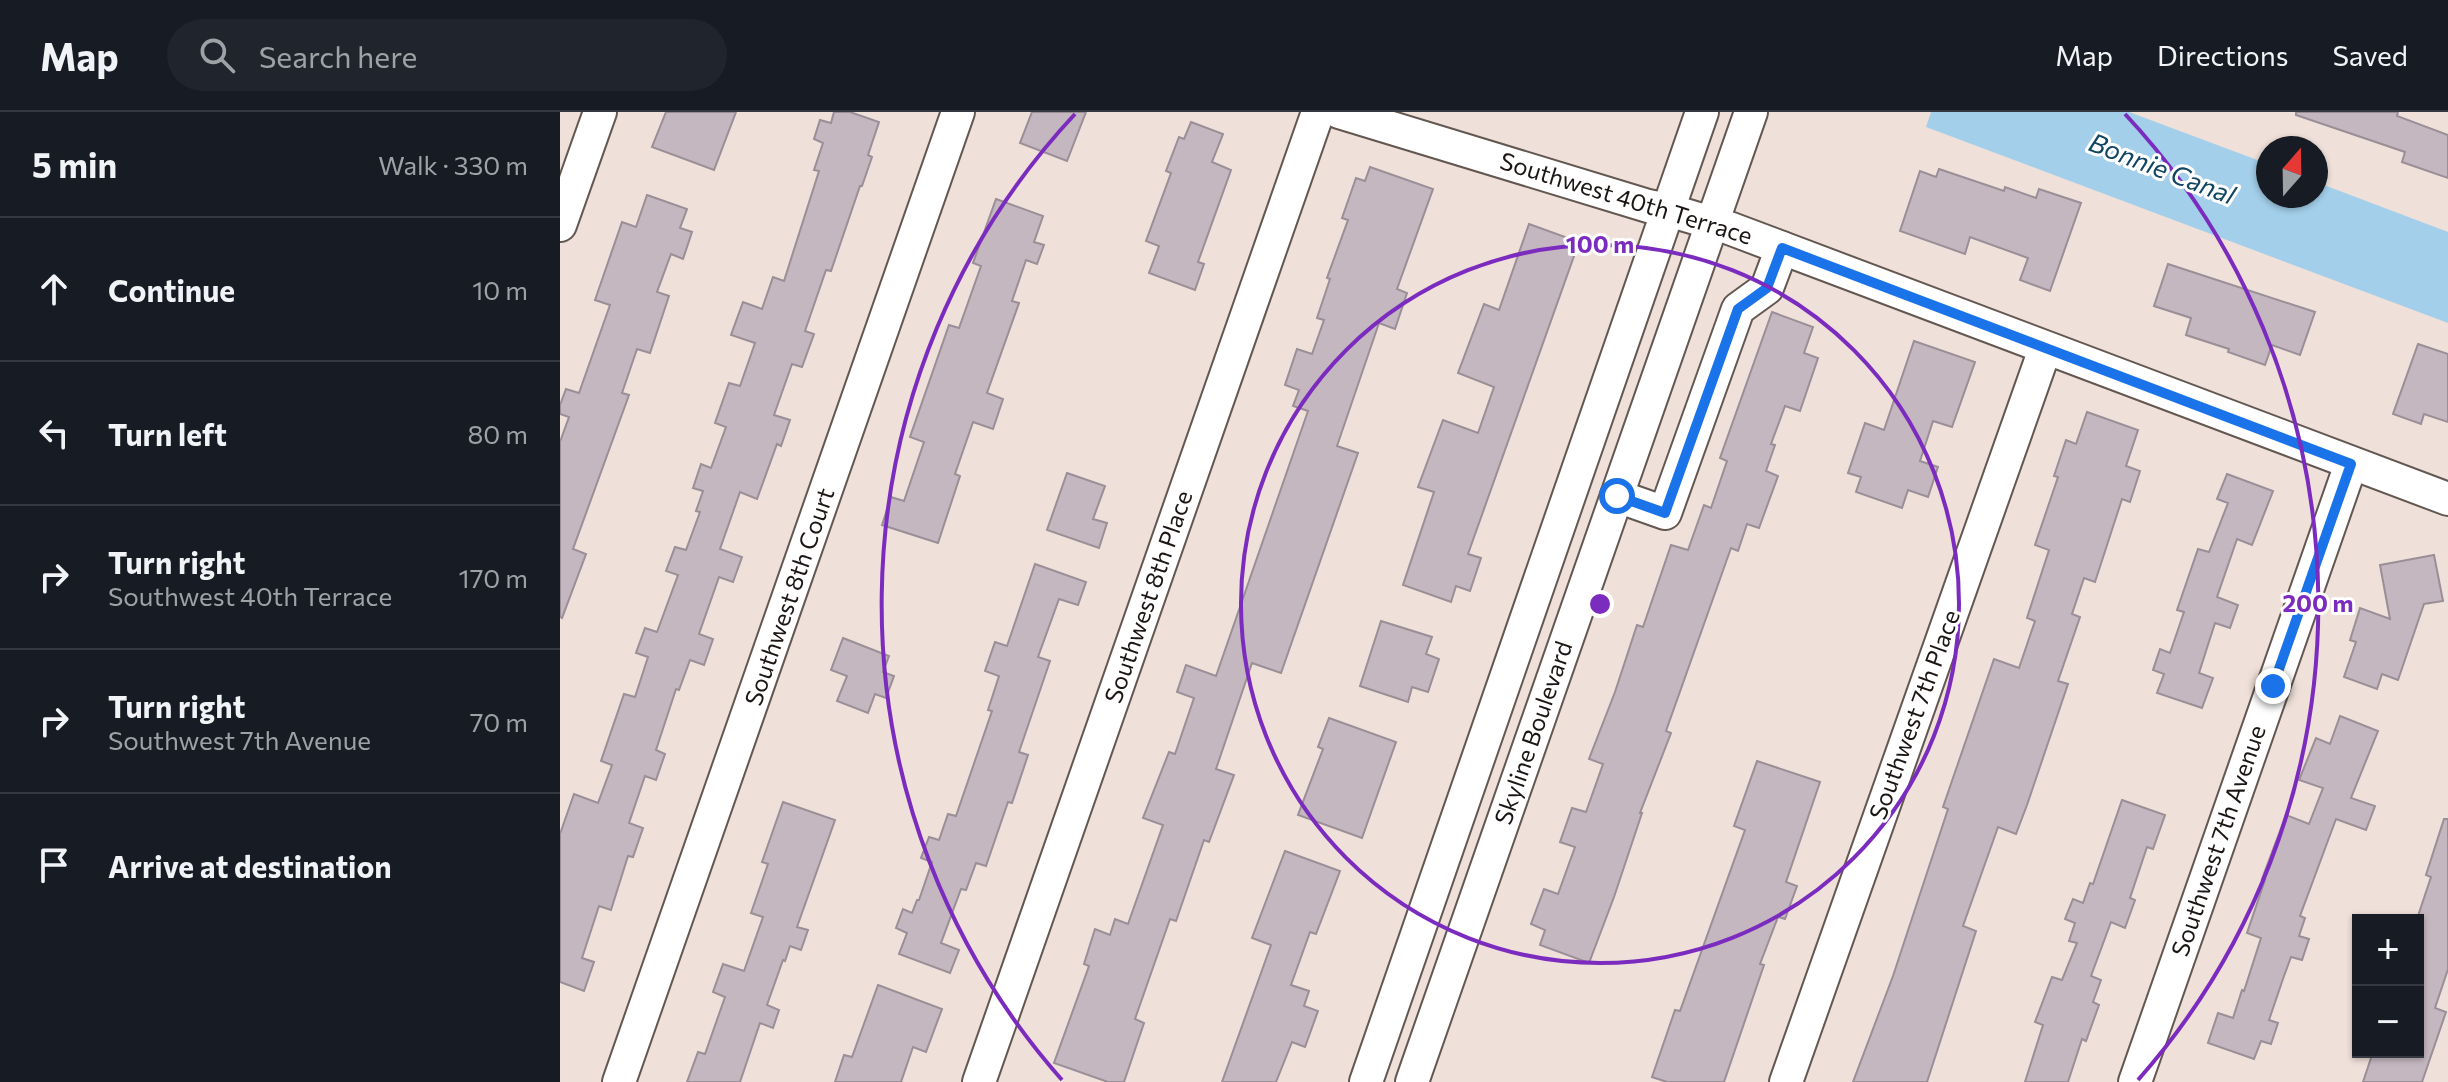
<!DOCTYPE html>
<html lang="en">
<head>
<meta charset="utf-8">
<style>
	body { margin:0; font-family:Commissioner,sans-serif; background:#20242c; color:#f1f3f6 }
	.controls { position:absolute; right:24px; bottom:24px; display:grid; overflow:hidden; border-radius:0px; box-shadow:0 2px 6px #0004 }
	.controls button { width:72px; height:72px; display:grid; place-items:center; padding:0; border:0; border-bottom:2px solid #363941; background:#171b24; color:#f1f3f6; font:40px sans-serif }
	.compass { position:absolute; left:1696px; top:24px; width:72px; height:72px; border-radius:50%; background:#171b24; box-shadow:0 2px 6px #0004; rotate:20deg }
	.stop { position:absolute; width:24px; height:24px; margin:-18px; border:6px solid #1a73e8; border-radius:50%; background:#fff }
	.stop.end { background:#1a73e8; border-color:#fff; box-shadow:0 2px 8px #0008 }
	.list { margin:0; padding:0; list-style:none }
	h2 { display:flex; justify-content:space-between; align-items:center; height:104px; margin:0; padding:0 32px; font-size:34px }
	h2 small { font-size:26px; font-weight:400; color:#9ea1a6 }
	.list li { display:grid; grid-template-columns:52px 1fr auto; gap:24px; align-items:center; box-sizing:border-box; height:144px; padding:0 32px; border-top:2px solid #363941 }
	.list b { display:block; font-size:30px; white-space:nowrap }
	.list p { margin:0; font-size:26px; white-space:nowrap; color:#9ea1a6 }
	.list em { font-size:26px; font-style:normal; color:#9ea1a6 }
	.icon { flex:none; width:44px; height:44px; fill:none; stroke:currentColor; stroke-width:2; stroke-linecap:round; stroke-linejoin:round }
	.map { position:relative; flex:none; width:1888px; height:970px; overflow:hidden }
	header { display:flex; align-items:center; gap:48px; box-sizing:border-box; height:112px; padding:0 40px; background:#171b24; border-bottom:2px solid #363941 }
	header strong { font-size:38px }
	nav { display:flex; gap:44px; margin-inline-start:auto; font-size:28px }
	.search { width:560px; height:72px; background:#20242c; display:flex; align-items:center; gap:20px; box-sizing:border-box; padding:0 28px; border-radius:44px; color:#9ea1a6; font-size:30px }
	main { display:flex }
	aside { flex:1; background:#171b24 }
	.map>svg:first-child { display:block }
</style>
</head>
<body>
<header>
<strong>Map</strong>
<div class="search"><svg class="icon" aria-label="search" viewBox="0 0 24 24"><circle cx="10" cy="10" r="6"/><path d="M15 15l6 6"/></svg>Search here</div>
<nav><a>Map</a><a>Directions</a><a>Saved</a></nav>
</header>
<main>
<aside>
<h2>5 min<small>Walk · 330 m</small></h2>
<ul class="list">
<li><svg class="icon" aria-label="ahead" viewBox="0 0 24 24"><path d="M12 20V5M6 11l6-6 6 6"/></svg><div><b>Continue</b></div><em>10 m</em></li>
<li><svg class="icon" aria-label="left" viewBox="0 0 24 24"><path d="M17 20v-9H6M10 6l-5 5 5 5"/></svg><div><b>Turn left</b></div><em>80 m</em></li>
<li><svg class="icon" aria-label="right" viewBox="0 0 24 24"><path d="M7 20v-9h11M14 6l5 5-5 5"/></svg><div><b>Turn right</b><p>Southwest 40th Terrace</p></div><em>170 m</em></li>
<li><svg class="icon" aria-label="right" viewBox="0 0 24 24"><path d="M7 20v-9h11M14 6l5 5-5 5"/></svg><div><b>Turn right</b><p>Southwest 7th Avenue</p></div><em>70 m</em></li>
<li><svg class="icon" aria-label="arrive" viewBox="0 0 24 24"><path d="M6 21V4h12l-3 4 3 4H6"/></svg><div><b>Arrive at destination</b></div></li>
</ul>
</aside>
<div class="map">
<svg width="1888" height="970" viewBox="0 0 1888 970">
	<rect width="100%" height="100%" fill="#efe0d9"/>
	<!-- water -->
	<path fill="#a3cfea" d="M 1371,0 L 1569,0 L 1708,52 L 1708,84 L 1756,84 L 1756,70 L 1888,120 L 1888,211 L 1366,15 Z"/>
	<!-- building -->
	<g fill="#c4b7c0" stroke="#9a8e97" stroke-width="2">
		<path d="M 106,0 L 176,0 L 154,58 L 92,35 Z"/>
		<path d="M 274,0 L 290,0 L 319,10 L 308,43 L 312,45 L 302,74 L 300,74 L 271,159 L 266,158 L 245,219 L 254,222 L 242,255 L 232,252 L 214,303 L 230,308 L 221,334 L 217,332 L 197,387 L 180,380 L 160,437 L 182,445 L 173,470 L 159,465 L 139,522 L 153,527 L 144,553 L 130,548 L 119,578 L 116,577 L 96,638 L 105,642 L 96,668 L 85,664 L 69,711 L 83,716 L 73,745 L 68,744 L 51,798 L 39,794 L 22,846 L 34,850 L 24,879 L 0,870 L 0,722 L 14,682 L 38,691 L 52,653 L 41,649 L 64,582 L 75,585 L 88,545 L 76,541 L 85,516 L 97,520 L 118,463 L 106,459 L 115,435 L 126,438 L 140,400 L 136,399 L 143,379 L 133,376 L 141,352 L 151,356 L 166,315 L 155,311 L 169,271 L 180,274 L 195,231 L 171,223 L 183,190 L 202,197 L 213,165 L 224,169 L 259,59 L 254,58 L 263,31 L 254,27 L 260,8 L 271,11 Z"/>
		<path d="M 472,0 L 526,0 L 507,49 L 460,31 Z"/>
		<path d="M 1736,0 L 1838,0 L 1837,4 L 1888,23 L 1888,66 L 1842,50 L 1845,40 L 1736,3 Z"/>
		<path d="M 631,10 L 663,22 L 652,50 L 671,58 L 638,150 L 644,152 L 635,178 L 589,161 L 599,134 L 586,129 L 611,61 L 606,59 L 619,25 L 624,27 Z"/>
		<path d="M 810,55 L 873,77 L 837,177 L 847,181 L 835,217 L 819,211 L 777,334 L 798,341 L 721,561 L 692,551 L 656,657 L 674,663 L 649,730 L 644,728 L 616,809 L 610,807 L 575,907 L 584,911 L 564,970 L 548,970 L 494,951 L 529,854 L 524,852 L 535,817 L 550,823 L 555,807 L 568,812 L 603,713 L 583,706 L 609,640 L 615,642 L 634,586 L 617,580 L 626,553 L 656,564 L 748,299 L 733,294 L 739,278 L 725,273 L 737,237 L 752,242 L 764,208 L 757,206 L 770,167 L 767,166 L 788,108 L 782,106 L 796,66 L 805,69 Z"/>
		<path d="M 1379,57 L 1444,79 L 1445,75 L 1476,86 L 1479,77 L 1521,91 L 1490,179 L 1460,168 L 1468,146 L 1410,125 L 1405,142 L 1340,119 L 1360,59 L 1376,65 Z"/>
		<path d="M 87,83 L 127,97 L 120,116 L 132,120 L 123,147 L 111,142 L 97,180 L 109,184 L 90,241 L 77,237 L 62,281 L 69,283 L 13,437 L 26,442 L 2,506 L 0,505 L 0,330 L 9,305 L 0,302 L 0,293 L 6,277 L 19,281 L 50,193 L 35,188 L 62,110 L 76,115 Z"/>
		<path d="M 436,87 L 483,104 L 474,130 L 484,133 L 477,152 L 466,148 L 452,189 L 459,191 L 427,281 L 443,287 L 433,317 L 413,310 L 395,362 L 400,364 L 378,431 L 322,413 L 331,385 L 344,389 L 364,330 L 350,325 L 389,213 L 399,216 L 421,154 L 413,151 Z"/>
		<path d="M 969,112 L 1019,130 L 908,442 L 921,446 L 910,479 L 896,474 L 891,490 L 843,473 L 874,380 L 858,375 L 883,308 L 918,321 L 934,275 L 898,261 L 924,192 L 939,198 Z"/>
		<path d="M 1608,152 L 1755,200 L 1740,243 L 1712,233 L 1705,253 L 1668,240 L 1669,237 L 1626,223 L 1631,206 L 1594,194 Z"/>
		<path d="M 1212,200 L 1253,215 L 1244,241 L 1258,246 L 1240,299 L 1225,294 L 1211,332 L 1215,333 L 1206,359 L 1218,364 L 1199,416 L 1187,412 L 1178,439 L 1171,436 L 1106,619 L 1111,621 L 1080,701 L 1082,701 L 1054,785 L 1029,851 L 980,833 L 985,818 L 971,812 L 984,777 L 998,782 L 1015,735 L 1000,730 L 1012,696 L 1026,700 L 1043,652 L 1029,647 L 1055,580 L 1077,513 L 1083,515 L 1111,433 L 1128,438 L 1144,393 L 1151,396 L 1167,349 L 1160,346 Z"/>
		<path d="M 1354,229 L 1415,250 L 1392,315 L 1373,309 L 1360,349 L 1378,355 L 1368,385 L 1348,378 L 1342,396 L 1296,380 L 1301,365 L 1288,361 L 1305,311 L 1324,318 Z"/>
		<path d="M 1858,232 L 1888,242 L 1888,310 L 1864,302 L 1861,312 L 1833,302 Z"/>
		<path d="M 1527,300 L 1578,318 L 1566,354 L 1580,359 L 1570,390 L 1562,387 L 1535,470 L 1524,466 L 1512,502 L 1520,505 L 1498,569 L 1508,572 L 1467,693 L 1456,722 L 1438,715 L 1403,814 L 1416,819 L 1367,970 L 1293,970 L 1333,864 L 1388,697 L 1383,695 L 1434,547 L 1459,556 L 1475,509 L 1467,506 L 1489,438 L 1475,433 L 1498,365 L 1494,364 L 1506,328 L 1516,332 Z"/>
		<path d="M 507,361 L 545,374 L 533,407 L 547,411 L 539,436 L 487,418 Z"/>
		<path d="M 1667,362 L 1713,379 L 1692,433 L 1677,427 L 1657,485 L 1678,493 L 1670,516 L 1655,511 L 1639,561 L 1653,566 L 1642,596 L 1597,581 L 1604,562 L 1593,558 L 1600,537 L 1610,541 L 1624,500 L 1617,498 L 1638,437 L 1649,440 L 1668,391 L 1657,387 Z"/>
		<path d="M 1874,443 L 1883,489 L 1864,492 L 1838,568 L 1822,562 L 1817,577 L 1784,565 L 1796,530 L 1790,528 L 1800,496 L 1830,507 L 1820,453 Z"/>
		<path d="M 475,452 L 526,470 L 518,493 L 499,487 L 478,545 L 490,549 L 459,640 L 468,643 L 452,691 L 448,690 L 426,754 L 416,751 L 406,778 L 401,777 L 381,831 L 399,838 L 390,861 L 339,842 L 347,821 L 336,816 L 343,797 L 352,801 L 357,788 L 359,788 L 372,750 L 361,746 L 369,725 L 379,728 L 388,702 L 396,704 L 432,599 L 428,598 L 439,564 L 425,559 L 435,530 L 447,534 Z"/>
		<path d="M 821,509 L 872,525 L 866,542 L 879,547 L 868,580 L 852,575 L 848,590 L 800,574 Z"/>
		<path d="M 283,526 L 329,544 L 323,560 L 334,564 L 326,586 L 315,582 L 308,601 L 277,589 L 287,564 L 271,558 Z"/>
		<path d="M 1780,604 L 1818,619 L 1791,686 L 1815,694 L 1806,718 L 1776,707 L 1740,804 L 1745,806 L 1739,824 L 1749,827 L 1742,848 L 1731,845 L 1724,864 L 1709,908 L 1718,911 L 1711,932 L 1701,929 L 1694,947 L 1648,931 L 1658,901 L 1673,906 L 1682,878 L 1684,879 L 1701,826 L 1687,821 L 1705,768 L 1702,767 L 1726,703 L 1749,712 L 1763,676 L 1739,668 L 1756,626 L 1770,632 Z"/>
		<path d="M 769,606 L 836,630 L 802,726 L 738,703 L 763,637 L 758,635 Z"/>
		<path d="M 1197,649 L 1260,670 L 1226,770 L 1237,774 L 1225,807 L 1218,805 L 1200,852 L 1204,853 L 1164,970 L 1107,970 L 1092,965 L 1115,898 L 1120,899 L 1185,718 L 1174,714 Z"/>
		<path d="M 1562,688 L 1605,703 L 1593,737 L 1587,735 L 1570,786 L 1575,788 L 1565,816 L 1551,810 L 1531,864 L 1541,868 L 1533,890 L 1539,893 L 1526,929 L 1522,927 L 1508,970 L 1465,970 L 1483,913 L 1475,910 L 1492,865 L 1502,868 L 1517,831 L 1509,829 L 1515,811 L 1505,807 L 1513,787 L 1523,791 L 1530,771 L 1533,772 Z"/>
		<path d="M 223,690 L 275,708 L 237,815 L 248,818 L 241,838 L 230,834 L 225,849 L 223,848 L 207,893 L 219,898 L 213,916 L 200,911 L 180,970 L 127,970 L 138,940 L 145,942 L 165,885 L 153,880 L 163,852 L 184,859 L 203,805 L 191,801 L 208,752 L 202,750 Z"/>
		<path d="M 1884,707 L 1888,707 L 1888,857 L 1875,896 L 1886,900 L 1862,970 L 1803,970 L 1813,940 L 1858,940 L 1858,804 L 1871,765 L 1866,763 Z"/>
		<path d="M 725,739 L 780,759 L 756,822 L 750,820 L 731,873 L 749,879 L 744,894 L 758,899 L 745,935 L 732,930 L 716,970 L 662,970 L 711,833 L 692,826 Z"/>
		<path d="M 318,873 L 382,897 L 366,940 L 353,935 L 341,970 L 275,970 L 284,943 L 292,945 Z"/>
	</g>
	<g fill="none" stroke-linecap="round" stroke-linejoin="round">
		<!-- minor casing -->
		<g stroke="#635751" stroke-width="36">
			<g id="minor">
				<path d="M 779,0 L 1088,94 L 1108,98 L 1169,116 L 1888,387"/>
				<path d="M 0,113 L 40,0"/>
				<path d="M 1057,384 L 1105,401 L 1178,197 L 1207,176 L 1222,136"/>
				<path d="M 59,970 L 398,0"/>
				<path d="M 419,970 L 758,0"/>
				<path d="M 806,970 L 1142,0"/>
				<path d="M 852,970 L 1191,0"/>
				<path d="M 1226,970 L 1485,237"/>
				<path d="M 1575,970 L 1791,352"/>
			</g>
		</g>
		<!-- minor -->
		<use href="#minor" stroke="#fff" stroke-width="32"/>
	</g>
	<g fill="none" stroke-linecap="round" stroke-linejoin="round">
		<!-- route -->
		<path stroke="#1a73e8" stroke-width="10" d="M 1057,384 L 1105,401 L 1178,197 L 1207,176 L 1222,136 L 1791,352 L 1713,574"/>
	</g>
	<!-- distance rings -->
	<g fill="none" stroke="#7b2cbf" stroke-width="4">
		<circle cx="1040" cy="492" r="359"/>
		<path d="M502 968A718 718 0 0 1 515 2M1565 2A718 718 0 0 1 1578 968"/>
	</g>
	<g text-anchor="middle" stroke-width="6" stroke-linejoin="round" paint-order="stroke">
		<!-- street labels -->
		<g font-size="24" fill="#1b1614" stroke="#fff">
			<text transform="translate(1066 87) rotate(17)" y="8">Southwest 40th Terrace</text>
			<text transform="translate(230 485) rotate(-71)" y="8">Southwest 8th Court</text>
			<text transform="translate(589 485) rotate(-71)" y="8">Southwest 8th Place</text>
			<text transform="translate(1355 603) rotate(-70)" y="8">Southwest 7th Place</text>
			<text transform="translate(974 621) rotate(-71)" y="8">Skyline Boulevard</text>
			<text transform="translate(1659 729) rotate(-71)" y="8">Southwest 7th Avenue</text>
		</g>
		<!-- water labels -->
		<g font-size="26" font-style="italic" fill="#104662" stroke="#fff">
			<text transform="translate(1602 57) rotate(21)" y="9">Bonnie Canal</text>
		</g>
	</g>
	<circle cx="1040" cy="492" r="12" fill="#7b2cbf" stroke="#fff" stroke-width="4"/>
	<g font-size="24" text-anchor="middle" font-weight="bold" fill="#7b2cbf" stroke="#fff" stroke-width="6" stroke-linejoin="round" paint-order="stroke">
		<text x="1040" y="141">100 m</text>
		<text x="1758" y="500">200 m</text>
	</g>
</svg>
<div class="controls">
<button>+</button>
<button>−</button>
</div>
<svg class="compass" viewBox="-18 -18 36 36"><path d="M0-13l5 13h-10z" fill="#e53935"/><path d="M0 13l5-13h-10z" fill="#9ea1a6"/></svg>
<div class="stop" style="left:1057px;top:384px"></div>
<div class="stop end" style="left:1713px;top:574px"></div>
</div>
</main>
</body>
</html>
